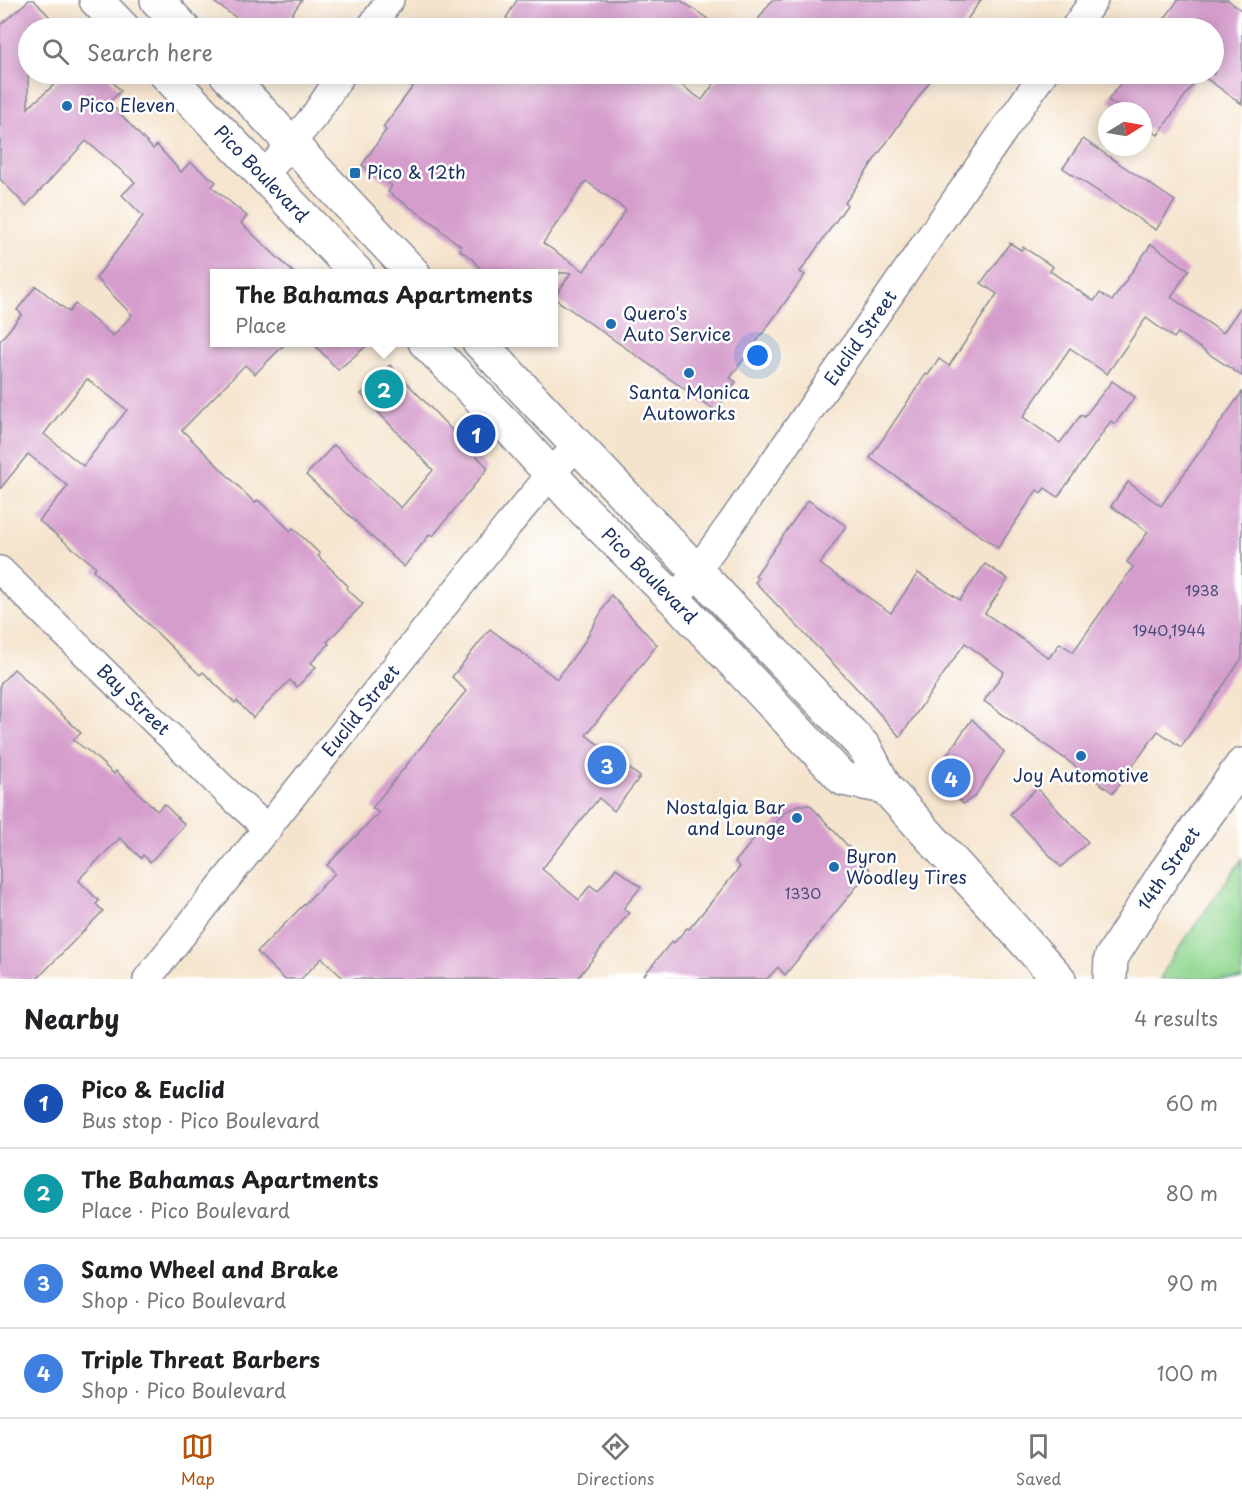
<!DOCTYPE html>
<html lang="en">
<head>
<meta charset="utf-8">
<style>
	body { margin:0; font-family:"Playpen Sans",sans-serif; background:#f2f2f2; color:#202124 }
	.compass { position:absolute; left:1098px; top:102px; width:54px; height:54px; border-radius:50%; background:#fff; box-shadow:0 3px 15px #0003; rotate:79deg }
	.you { position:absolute; left:758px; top:356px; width:21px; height:21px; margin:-15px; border:4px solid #fff; border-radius:50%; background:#1a73e8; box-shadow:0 0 0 9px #1a73e833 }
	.badge { display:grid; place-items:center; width:39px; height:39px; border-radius:50%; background:#b45309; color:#fff; font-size:20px; font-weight:700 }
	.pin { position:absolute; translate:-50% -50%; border:3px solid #fff; box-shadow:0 2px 6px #0006 }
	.popup { position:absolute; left:210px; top:269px; width:348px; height:78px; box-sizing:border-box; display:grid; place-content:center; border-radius:0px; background:#fff; filter:drop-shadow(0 2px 4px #0005); font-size:20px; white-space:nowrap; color:#757577 }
	.popup b { font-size:22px; color:#202124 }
	.popup::after { content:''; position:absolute; left:50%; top:100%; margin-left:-12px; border:12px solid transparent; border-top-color:#fff }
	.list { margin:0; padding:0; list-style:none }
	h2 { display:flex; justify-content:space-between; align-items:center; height:78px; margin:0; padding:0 24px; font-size:26px }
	h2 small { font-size:20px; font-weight:400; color:#757577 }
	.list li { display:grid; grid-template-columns:39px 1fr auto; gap:18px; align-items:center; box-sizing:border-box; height:90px; padding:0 24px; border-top:2px solid #e0e0e0 }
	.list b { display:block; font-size:22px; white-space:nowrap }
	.list p { margin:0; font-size:20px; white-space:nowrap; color:#757577 }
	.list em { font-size:20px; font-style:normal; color:#757577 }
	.icon { flex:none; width:33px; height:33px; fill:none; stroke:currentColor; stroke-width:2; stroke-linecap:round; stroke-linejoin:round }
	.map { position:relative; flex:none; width:1242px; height:979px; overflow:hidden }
	.search { position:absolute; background:#fff; box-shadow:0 3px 15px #0003; left:18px; right:18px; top:18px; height:66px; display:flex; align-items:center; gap:15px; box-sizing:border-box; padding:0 21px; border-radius:33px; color:#757577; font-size:22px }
	.sheet { height:438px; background:#fff }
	nav { display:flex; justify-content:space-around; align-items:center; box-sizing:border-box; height:84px; border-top:2px solid #e0e0e0; background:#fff; font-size:16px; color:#757577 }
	nav a { display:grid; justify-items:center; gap:3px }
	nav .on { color:#b45309 }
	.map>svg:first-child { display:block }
</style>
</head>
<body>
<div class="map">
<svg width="1242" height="979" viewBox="0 0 1242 979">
	<rect width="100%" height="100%" fill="#fff"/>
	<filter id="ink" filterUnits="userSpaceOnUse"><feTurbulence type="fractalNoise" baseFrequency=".0167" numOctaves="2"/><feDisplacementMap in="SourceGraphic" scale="12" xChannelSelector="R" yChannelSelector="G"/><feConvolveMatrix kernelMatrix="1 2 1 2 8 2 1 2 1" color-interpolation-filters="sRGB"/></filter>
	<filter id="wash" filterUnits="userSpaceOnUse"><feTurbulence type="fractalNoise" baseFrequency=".008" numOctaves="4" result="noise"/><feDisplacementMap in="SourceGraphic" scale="24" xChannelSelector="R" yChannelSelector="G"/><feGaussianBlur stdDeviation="1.35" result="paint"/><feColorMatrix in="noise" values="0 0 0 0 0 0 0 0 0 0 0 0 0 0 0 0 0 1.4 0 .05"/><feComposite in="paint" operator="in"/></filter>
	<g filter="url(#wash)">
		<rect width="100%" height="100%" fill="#f5e4cd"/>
		<!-- green -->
		<path fill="#8fd58f" stroke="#558276" stroke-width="1.5" d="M 1242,859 L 1242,979 L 1160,979 L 1170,961 Z"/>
		<g id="blocks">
			<!-- building -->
			<g fill="#d59dcc" fill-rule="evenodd">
				<path d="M 29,0 L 34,0 L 60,28 L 28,28 L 28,108 L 66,74 L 105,74 L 121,91 L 109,102 L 153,149 L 157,145 L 181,172 L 190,162 L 216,182 L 212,187 L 247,216 L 241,223 L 294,273 L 214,273 L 214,342 L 287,342 L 255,374 L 245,365 L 182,430 L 255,503 L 258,500 L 291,531 L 293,528 L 320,554 L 318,556 L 348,586 L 346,588 L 363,604 L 327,642 L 329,644 L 311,663 L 316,667 L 297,687 L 290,680 L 253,718 L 237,701 L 235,703 L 203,672 L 200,675 L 93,570 L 96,567 L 39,521 L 68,486 L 28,454 L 0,489 L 0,341 L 22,314 L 17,310 L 36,286 L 69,312 L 75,304 L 113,336 L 132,315 L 96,278 L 143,216 L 122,195 L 135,182 L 86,141 L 26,206 L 0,179 L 0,25 ZM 87,379 L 127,410 L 83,466 L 44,434 Z"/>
				<path d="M 211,0 L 302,0 L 282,28 L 251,28 Z"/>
				<path d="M 517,0 L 680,0 L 721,28 L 521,28 L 506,18 Z"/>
				<path d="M 772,0 L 981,0 L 961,28 L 752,28 Z"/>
				<path d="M 1178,0 L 1228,0 L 1242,11 L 1242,104 L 1200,74 L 1158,135 L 1143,125 L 1143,111 L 1124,111 L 1108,100 L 1127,74 L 1214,74 L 1214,28 L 1158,28 Z"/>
				<path d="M 422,74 L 666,74 L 702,100 L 721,74 L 944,74 L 940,79 L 934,75 L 877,156 L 845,203 L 847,205 L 800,272 L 805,275 L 730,378 L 736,382 L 716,411 L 554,298 L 571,273 L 484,273 L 472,259 L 460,250 L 461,246 L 440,230 L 440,228 L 388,192 L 392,186 L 362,165 L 386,130 L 383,127 ZM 586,181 L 626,210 L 584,271 L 543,243 Z"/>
				<path d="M 1083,139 L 1175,201 L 1156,230 L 1063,168 Z"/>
				<path d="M 1010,243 L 1021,250 L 1023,247 L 1053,267 L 1050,271 L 1094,301 L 1100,293 L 1112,301 L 1151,244 L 1189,270 L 1171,297 L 1223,333 L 1242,305 L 1242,376 L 1178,333 L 1174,338 L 1146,318 L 1107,374 L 1070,348 L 1023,417 L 1060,443 L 1081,415 L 1084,417 L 1112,381 L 1135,397 L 1115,424 L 1111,421 L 1058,497 L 1045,488 L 1041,493 L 1037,490 L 998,548 L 870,458 L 926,374 L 928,375 L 939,359 L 949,366 L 997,294 L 981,283 Z"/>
				<path d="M 312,342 L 371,342 L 338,370 Z"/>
				<path d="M 390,365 L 488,468 L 433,536 L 430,534 L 404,567 L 306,475 L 334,445 L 401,508 L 433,470 L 361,394 Z"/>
				<path d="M 1242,392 L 1242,658 L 1181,747 L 1158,731 L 1113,793 L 984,701 L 1004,672 L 965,643 L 900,737 L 863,695 L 755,582 L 758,579 L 755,576 L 808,500 L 846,526 L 820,564 L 891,613 L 918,573 L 960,600 L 985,564 L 1008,579 L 985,613 L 1049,658 L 1060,643 L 1073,652 L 1133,567 L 1127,562 L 1148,532 L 1111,506 L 1128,482 L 1161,506 Z"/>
				<path d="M 611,595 L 657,645 L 586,735 L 640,777 L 614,811 L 599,798 L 542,869 L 579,900 L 590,885 L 598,891 L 616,868 L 641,887 L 623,909 L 629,913 L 577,979 L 344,979 L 322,958 L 301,979 L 284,979 L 257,952 L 335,873 L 327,865 L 379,813 L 372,808 L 466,691 L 452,677 L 490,629 L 557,679 L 583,644 Z"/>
				<path d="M 14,669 L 81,733 L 73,740 L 91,753 L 114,774 L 116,771 L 157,811 L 164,804 L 185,825 L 150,862 L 143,855 L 141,858 L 120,838 L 83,875 L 79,881 L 99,901 L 96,904 L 103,911 L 37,979 L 0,979 L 0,684 Z"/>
				<path d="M 972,719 L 1004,752 L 975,796 L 963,804 L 934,773 Z"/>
				<path d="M 1037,788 L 1088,842 L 1061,867 L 1010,814 Z"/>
				<path d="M 798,805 L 810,805 L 870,870 L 785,975 L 778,967 L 767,979 L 641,979 L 672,941 L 674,943 L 687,928 L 689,929 L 740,867 L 735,862 L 759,833 L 764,837 L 785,812 Z"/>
			</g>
		</g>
	</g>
	<g filter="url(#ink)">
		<use href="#blocks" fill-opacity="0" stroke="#888a96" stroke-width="1.5"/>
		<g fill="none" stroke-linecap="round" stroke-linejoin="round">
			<!-- minor casing -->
			<g stroke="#888a96" stroke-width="30">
				<g id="minor">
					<path d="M 370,28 L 390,0"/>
					<path d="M 1074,28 L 1094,0"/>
					<path d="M 263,177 L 314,116 L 342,74"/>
					<path d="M 0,570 L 232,797 L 268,829"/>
					<path d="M 675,600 L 732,522 L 1043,74"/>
					<path d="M 147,979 L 509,524 L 551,474 L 577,445"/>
				</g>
			</g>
			<!-- tertiary casing -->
			<g stroke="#888a96" stroke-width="36">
				<path id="tertiary" d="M 1110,979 L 1111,958 L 1164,874 L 1242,765"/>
			</g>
			<!-- secondary casing -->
			<g stroke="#888a96" stroke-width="36">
				<g id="secondary">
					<path d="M 96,0 L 123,28"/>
					<path d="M 157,0 L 183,28"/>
					<path d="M 166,74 L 358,274"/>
					<path d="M 226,74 L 414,274"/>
					<path d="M 425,342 L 511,430 L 581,507 L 675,600 L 843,779 L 885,787"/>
					<path d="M 479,342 L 865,748 L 885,787 L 1059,979"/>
				</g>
			</g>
			<!-- minor -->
			<use href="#minor" stroke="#fff" stroke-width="27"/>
			<!-- tertiary -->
			<use href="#tertiary" stroke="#fff" stroke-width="33"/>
			<!-- secondary -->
			<use href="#secondary" stroke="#fff" stroke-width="33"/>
		</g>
	</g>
	<!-- markers -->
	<g fill="#1f6fb2" stroke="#fff" stroke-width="2">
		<circle cx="67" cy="106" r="6"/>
		<rect x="349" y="167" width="12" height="12" rx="3"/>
		<circle cx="611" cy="324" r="6"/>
		<circle cx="689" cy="373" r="6"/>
		<circle cx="1081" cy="756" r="6"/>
		<circle cx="797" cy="818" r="6"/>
		<circle cx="834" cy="867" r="6"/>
	</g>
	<g text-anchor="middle" stroke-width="5" stroke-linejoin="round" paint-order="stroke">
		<!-- number labels -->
		<g font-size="15" fill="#4a4a7a">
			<text x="1202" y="596">1938</text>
			<text x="1169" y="636">1940,1944</text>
			<text x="803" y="899">1330</text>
		</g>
		<!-- poi labels -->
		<g font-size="18" fill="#1b2f5e" stroke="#fff" text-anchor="start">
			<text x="79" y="112">Pico Eleven</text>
			<text x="367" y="179">Pico &amp; 12th</text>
			<text x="623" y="320">Quero's<tspan x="623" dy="21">Auto Service</tspan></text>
			<text x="689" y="399" text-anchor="middle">Santa Monica<tspan x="689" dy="21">Autoworks</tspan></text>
			<text x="1081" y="782" text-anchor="middle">Joy Automotive</text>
			<text x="785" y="814" text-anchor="end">Nostalgia Bar<tspan x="785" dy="21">and Lounge</tspan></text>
			<text x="846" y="863">Byron<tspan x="846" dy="21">Woodley Tires</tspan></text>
		</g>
		<!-- street labels -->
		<g font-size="18" fill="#1b2f5e" stroke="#fff">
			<text transform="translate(261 174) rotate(46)" y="6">Pico Boulevard</text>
			<text transform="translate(861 338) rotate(-55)" y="6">Euclid Street</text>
			<text transform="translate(649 576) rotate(45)" y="6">Pico Boulevard</text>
			<text transform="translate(133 700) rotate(44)" y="6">Bay Street</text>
			<text transform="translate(361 711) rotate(-51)" y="6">Euclid Street</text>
			<text transform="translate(1169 869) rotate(-56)" y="6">14th Street</text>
		</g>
	</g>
</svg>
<svg class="compass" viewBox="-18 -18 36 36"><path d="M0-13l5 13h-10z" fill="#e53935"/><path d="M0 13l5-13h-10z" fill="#757577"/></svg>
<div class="you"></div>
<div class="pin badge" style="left:476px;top:434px;background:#1a4fb4">1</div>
<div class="pin badge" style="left:384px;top:389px;background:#0f9aa8">2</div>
<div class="popup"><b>The Bahamas Apartments</b>Place</div>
<div class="pin badge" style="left:607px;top:765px;background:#3f7fe0">3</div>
<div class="pin badge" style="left:951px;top:778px;background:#3f7fe0">4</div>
<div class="search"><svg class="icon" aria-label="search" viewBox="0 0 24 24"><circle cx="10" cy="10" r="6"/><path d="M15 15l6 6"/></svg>Search here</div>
</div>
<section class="sheet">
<h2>Nearby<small>4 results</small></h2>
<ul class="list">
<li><span class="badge" style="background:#1a4fb4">1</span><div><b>Pico &amp; Euclid</b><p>Bus stop · Pico Boulevard</p></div><em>60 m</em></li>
<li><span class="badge" style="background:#0f9aa8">2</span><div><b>The Bahamas Apartments</b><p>Place · Pico Boulevard</p></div><em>80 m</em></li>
<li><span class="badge" style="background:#3f7fe0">3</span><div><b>Samo Wheel and Brake</b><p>Shop · Pico Boulevard</p></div><em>90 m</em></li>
<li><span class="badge" style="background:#3f7fe0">4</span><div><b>Triple Threat Barbers</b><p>Shop · Pico Boulevard</p></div><em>100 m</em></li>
</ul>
</section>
<nav>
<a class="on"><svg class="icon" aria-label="map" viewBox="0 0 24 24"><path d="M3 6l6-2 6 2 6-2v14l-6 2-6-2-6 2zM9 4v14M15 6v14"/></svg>Map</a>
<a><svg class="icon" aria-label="directions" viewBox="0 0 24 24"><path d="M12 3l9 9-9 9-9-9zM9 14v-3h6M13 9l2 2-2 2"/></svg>Directions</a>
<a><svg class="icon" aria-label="saved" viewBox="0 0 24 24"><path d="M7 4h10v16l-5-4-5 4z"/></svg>Saved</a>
</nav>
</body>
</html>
